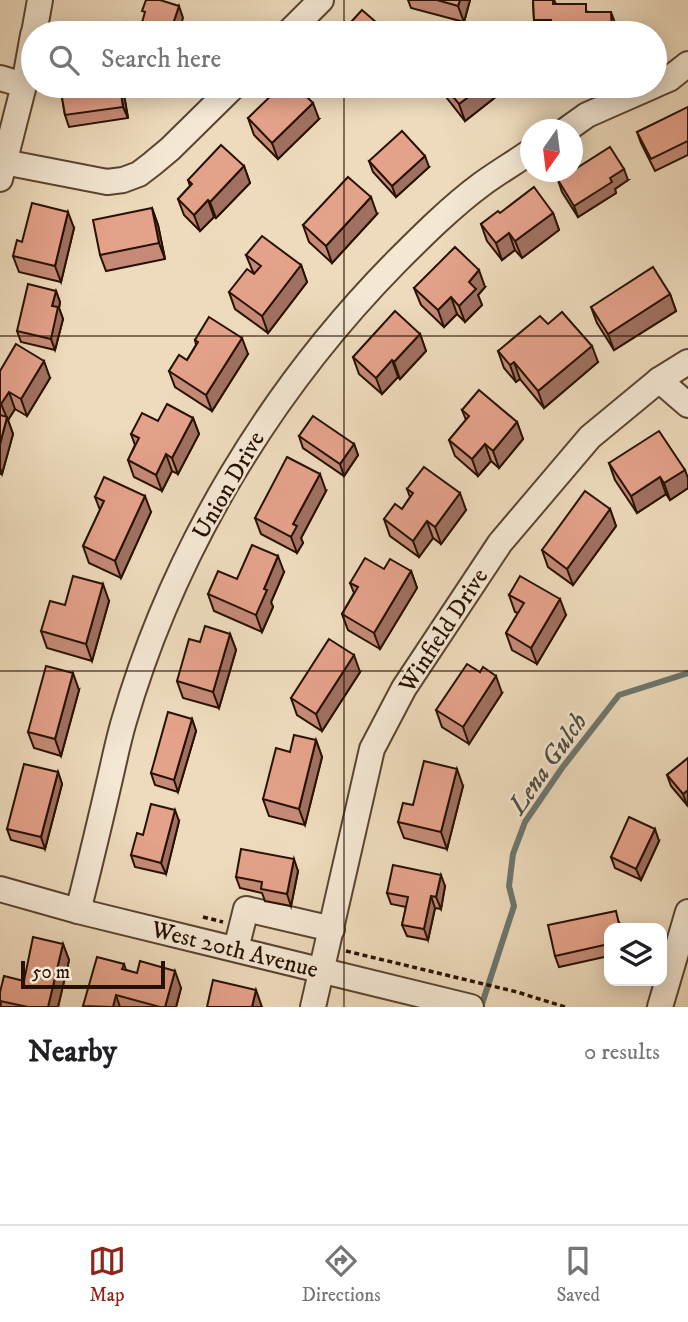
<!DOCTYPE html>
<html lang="en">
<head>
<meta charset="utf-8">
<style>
	body { margin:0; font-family:"IM FELL DW Pica",serif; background:#f2f2f2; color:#202124 }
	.controls { position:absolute; right:21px; bottom:21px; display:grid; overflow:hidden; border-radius:14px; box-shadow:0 4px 18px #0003 }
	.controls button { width:63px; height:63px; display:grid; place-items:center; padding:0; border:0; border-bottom:2px solid #e0e0e0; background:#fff; color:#202124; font:35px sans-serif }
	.compass { position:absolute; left:520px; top:119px; width:63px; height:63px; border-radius:50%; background:#fff; box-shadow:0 4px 18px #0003; rotate:194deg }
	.scale { position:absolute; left:21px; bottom:18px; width:144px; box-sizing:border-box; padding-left:7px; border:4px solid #281101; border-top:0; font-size:19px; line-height:24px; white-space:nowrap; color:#281101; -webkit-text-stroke:5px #f4e8d4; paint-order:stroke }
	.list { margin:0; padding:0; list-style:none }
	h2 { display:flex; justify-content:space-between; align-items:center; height:91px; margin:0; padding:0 28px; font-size:30px }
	h2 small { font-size:23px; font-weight:400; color:#757577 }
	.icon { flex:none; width:38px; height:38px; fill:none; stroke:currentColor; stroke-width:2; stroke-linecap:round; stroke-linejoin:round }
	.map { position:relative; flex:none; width:688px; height:1007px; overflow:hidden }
	.search { position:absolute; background:#fff; box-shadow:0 4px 18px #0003; left:21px; right:21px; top:21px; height:77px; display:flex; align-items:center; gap:18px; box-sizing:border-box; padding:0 24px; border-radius:38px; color:#757577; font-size:26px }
	.sheet { height:217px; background:#fff }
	nav { display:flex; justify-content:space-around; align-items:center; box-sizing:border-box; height:98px; border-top:2px solid #e0e0e0; background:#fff; font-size:19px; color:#757577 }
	nav a { display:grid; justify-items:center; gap:4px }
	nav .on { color:#8f2418 }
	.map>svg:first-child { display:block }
</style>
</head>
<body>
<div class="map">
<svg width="688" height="1007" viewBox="0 0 688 1007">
	<rect width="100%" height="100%" fill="#eedbbd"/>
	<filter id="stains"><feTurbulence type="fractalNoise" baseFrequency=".00286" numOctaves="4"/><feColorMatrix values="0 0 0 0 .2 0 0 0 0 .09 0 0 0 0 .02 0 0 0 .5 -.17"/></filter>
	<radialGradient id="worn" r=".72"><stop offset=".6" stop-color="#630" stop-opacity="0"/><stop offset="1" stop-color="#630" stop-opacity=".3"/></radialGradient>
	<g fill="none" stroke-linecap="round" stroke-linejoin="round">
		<!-- stream -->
		<path stroke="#6c766e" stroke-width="6" d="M 481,1007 L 514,906 L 509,886 L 513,854 L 525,822 L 562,768 L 619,695 L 688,673"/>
		<!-- minor casing -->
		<g stroke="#5a4430" stroke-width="28">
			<g id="minor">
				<path d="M 34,33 L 40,0"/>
				<path d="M 288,33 L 321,0"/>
				<path d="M 0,78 L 24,85"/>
				<path d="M 655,85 L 669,79 L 688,64"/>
				<path d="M 566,130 L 587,115 L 653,86"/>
				<path d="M 4,162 L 107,182 L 123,180 L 139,174 L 152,164 L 170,149 L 234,86"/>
				<path d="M 0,179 L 24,85 L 33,35"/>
				<path d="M 659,380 L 688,405"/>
				<path d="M 0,889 L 78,911 L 471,1007"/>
				<path d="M 78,911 C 89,868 99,826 109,783 C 114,762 118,741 124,721 C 174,549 271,389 396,262 C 423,235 451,207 482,184 C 497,173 514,163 530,152"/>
				<path d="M 236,949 L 246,909 L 332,929"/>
				<path d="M 313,1007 L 372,749 L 404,688 L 500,543 L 590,437 L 659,380 L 688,362"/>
				<path d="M 660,1007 L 688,912"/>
			</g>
		</g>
		<!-- path -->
		<g stroke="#281101" stroke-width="3.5" stroke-dasharray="5 3.5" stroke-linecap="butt">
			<path d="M 203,917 L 223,922"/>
			<path d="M 346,951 L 517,992 L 565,1007"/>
		</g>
		<!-- minor -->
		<use href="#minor" stroke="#f4e8d4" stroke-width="24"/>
	</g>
	<!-- wall -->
	<g fill="#c58b78" stroke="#281101" stroke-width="2">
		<path d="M 408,0 L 470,0 L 464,22 L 411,8 Z"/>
		<path d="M 533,0 L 554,0 L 556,4 L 589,12 L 615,23 L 552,31 L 538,31 L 534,20 Z"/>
		<path d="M 60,86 L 122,86 L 128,118 L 69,127 L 65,115 Z"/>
		<path d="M 336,86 L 352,86 L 345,94 Z"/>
		<path d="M 441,86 L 506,86 L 507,88 L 465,121 L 443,93 Z"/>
		<path d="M 688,107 L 688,155 L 655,171 L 641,143 L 637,132 Z"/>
		<path d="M 248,118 L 319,119 L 278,159 L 254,135 Z"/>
		<path d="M 369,161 L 429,167 L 396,197 L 373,172 Z"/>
		<path d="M 244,166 L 250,183 L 216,218 L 214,217 L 200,231 L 184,215 L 178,199 L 190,186 L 188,180 Z"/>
		<path d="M 558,180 L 628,180 L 615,189 L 616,193 L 578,217 L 562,192 Z"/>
		<path d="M 152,208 L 158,225 L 165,259 L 106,271 L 100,255 Z"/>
		<path d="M 500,213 L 553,213 L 559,230 L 522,258 L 515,250 L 502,260 L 487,241 L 481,224 Z"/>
		<path d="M 377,214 L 332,263 L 309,242 L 303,225 Z"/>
		<path d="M 74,228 L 61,282 L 19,272 L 13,256 L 22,242 Z"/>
		<path d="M 246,255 L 301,265 L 307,282 L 268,333 L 235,309 L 229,292 L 255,273 L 253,272 Z"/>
		<path d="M 485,287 L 478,295 L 482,305 L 465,322 L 457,314 L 444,327 L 421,305 L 414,288 Z"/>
		<path d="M 56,291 L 60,302 L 59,308 L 63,319 L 55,350 L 21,342 L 17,331 Z"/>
		<path d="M 670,294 L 676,311 L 614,350 L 597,323 L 591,307 Z"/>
		<path d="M 548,324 L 598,362 L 544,408 L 520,379 L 516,382 L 504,368 L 498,351 Z"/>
		<path d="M 420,334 L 426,351 L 400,379 L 398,377 L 382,394 L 359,374 L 353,357 Z"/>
		<path d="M 195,340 L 248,354 L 212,411 L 175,387 L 169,371 L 187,360 L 196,345 Z"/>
		<path d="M 0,371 L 50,378 L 27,416 L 15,409 L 8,420 L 13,434 L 2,474 L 0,474 Z"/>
		<path d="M 462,410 L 517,422 L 523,439 L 499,468 L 491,461 L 478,476 L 455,456 L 449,440 L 466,420 Z"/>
		<path d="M 193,418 L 199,434 L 178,474 L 172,471 L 162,491 L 134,477 L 128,460 L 135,445 L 131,434 L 158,421 Z"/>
		<path d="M 299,436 L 354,444 L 358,455 L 344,476 L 303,448 Z"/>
		<path d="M 609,463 L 688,478 L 688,488 L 670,500 L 666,494 L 637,513 L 615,480 Z"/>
		<path d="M 407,489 L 466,510 L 441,544 L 433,538 L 419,557 L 390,536 L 384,519 L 402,509 L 410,497 Z"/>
		<path d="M 326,491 L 301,538 L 303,543 L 297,553 L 261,534 L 255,518 Z"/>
		<path d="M 95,497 L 151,512 L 121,578 L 89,563 L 83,546 L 100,510 Z"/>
		<path d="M 610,509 L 616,526 L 573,585 L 548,567 L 542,550 Z"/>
		<path d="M 384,569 L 411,571 L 417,588 L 380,649 L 348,630 L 342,614 L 354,593 L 350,583 Z"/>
		<path d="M 284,572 L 271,602 L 273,607 L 262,632 L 214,611 L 208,594 L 237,579 Z"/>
		<path d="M 509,595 L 566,615 L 537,664 L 512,650 L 506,633 L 518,613 L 515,612 Z"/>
		<path d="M 109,601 L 92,661 L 47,648 L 41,631 L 65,605 Z"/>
		<path d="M 230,634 L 236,650 L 219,708 L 183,698 L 177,681 L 200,642 Z"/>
		<path d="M 360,672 L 322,731 L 297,715 L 291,698 Z"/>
		<path d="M 79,690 L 61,756 L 34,748 L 28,732 Z"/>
		<path d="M 502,693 L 469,744 L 442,727 L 436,710 Z"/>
		<path d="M 192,719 L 196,731 L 178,792 L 155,785 L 151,773 Z"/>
		<path d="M 316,740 L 322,757 L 305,825 L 269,816 L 263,799 L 290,752 Z"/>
		<path d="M 688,758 L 687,805 L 671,786 L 667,775 Z"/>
		<path d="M 58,772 L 62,784 L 45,849 L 11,840 L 7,829 Z"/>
		<path d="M 463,786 L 447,849 L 404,838 L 398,822 L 413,805 Z"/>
		<path d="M 179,821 L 166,874 L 135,867 L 131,855 L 143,835 Z"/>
		<path d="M 659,841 L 641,880 L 615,868 L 611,857 Z"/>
		<path d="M 298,871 L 291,906 L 265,901 L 262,893 L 240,888 L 236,877 Z"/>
		<path d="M 445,886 L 441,909 L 435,908 L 428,940 L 407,936 L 402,925 L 406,907 L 391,904 L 387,893 Z"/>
		<path d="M 620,922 L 609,928 L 609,956 L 559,967 L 555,956 Z"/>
		<path d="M 63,944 L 69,960 L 58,1007 L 1,1007 L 0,992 L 24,981 Z"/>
		<path d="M 124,964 L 126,970 L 181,988 L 176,1007 L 83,1007 Z"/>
	</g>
	<!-- shaded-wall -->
	<g fill="#a07161" stroke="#281101" stroke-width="2">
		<path d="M 460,0 L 470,0 L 464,22 L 458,6 Z"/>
		<path d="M 179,6 L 183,18 L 178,33 L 170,33 Z"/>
		<path d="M 611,12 L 615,23 L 616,33 L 612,33 Z"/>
		<path d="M 120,86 L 122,86 L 123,88 L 128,118 L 123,107 Z"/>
		<path d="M 342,86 L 352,86 L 345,94 Z"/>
		<path d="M 483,86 L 506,86 L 507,88 L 465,121 L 459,104 Z"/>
		<path d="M 313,103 L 319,119 L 278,159 L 272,143 Z"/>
		<path d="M 425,156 L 429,167 L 396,197 L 392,186 Z"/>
		<path d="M 244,166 L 250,183 L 216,218 L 210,202 Z"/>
		<path d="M 624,169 L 628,180 L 615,189 L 616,193 L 578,217 L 574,206 L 610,178 Z"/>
		<path d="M 371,197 L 377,214 L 332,263 L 326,246 Z"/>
		<path d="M 208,200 L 214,217 L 200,231 L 194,215 Z"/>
		<path d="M 152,208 L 158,225 L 165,259 L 159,243 Z"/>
		<path d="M 68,212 L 74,228 L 61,282 L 55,266 Z"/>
		<path d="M 553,213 L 559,230 L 522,258 L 515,241 Z"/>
		<path d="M 509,233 L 515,250 L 502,260 L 496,243 Z"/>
		<path d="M 301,265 L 307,282 L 268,333 L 262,316 Z"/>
		<path d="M 479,270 L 485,287 L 478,295 L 482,305 L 465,322 L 459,306 L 469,282 Z"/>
		<path d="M 56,291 L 60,302 L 59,308 L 63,319 L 55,350 L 51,339 L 52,306 Z"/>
		<path d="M 670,294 L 676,311 L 614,350 L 608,334 Z"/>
		<path d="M 451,297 L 457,314 L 444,327 L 438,310 Z"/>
		<path d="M 420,334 L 426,351 L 400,379 L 394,362 Z"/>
		<path d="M 242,338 L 248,354 L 212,411 L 206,395 Z"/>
		<path d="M 592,346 L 598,362 L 544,408 L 538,391 Z"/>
		<path d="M 392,360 L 398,377 L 382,394 L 376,378 Z"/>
		<path d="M 44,361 L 50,378 L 27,416 L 21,399 Z"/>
		<path d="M 514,362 L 520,379 L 516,382 L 510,365 Z"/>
		<path d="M 9,392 L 15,409 L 8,420 L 13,434 L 2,474 L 0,468 L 0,444 L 7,418 L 1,404 Z"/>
		<path d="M 193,418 L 199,434 L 178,474 L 172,458 Z"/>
		<path d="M 517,422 L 523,439 L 499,468 L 493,451 Z"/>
		<path d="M 354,444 L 358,455 L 344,476 L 340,464 Z"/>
		<path d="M 485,444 L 491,461 L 478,476 L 472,459 Z"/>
		<path d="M 166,454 L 172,471 L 162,491 L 156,475 Z"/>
		<path d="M 685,470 L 688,478 L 688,488 L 670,500 L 664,483 Z"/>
		<path d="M 320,474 L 326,491 L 301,538 L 303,543 L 297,553 L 291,537 L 293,524 Z"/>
		<path d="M 660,477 L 666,494 L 637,513 L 631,496 Z"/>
		<path d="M 460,493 L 466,510 L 441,544 L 435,527 Z"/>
		<path d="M 145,496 L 151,512 L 121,578 L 115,561 Z"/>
		<path d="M 610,509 L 616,526 L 573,585 L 567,569 Z"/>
		<path d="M 427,521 L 433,538 L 419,557 L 413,541 Z"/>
		<path d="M 278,556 L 284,572 L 271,602 L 273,607 L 262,632 L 256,615 L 264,589 Z"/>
		<path d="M 411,571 L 417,588 L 380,649 L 374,633 Z"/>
		<path d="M 103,584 L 109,601 L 92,661 L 86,644 Z"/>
		<path d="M 560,599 L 566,615 L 537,664 L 531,648 Z"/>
		<path d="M 230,634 L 236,650 L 219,708 L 213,692 Z"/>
		<path d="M 354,655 L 360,672 L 322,731 L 316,714 Z"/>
		<path d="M 73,673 L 79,690 L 61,756 L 55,739 Z"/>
		<path d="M 496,676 L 502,693 L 469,744 L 463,727 Z"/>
		<path d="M 192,719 L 196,731 L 178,792 L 174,780 Z"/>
		<path d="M 316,740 L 322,757 L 305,825 L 299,809 Z"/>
		<path d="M 457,769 L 463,786 L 447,849 L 441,832 Z"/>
		<path d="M 58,772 L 62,784 L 45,849 L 41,837 Z"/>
		<path d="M 688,790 L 688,805 L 687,805 L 683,794 Z"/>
		<path d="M 175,810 L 179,821 L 166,874 L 161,863 Z"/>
		<path d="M 655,829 L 659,841 L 641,880 L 636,869 Z"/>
		<path d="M 294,859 L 298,871 L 291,906 L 287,894 Z"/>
		<path d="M 441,875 L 445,886 L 441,909 L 436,897 Z"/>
		<path d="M 431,896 L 435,908 L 428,940 L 424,929 Z"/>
		<path d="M 63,944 L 69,960 L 58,1007 L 48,1007 Z"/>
		<path d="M 175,971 L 181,988 L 176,1007 L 165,1007 Z"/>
		<path d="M 256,990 L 262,1007 L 252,1007 Z"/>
		<path d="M 116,995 L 120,1007 L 113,1007 Z"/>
	</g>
	<!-- building -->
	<g fill="#e5a28b" stroke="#281101" stroke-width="2">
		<path d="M 146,0 L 160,0 L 179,6 L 170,33 L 103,33 L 106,23 L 126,29 L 128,22 L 141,26 L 145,12 L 142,11 Z"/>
		<path d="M 437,0 L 460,0 L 458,6 Z"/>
		<path d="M 533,0 L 553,0 L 553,4 L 586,4 L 586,12 L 611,12 L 612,33 L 552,33 L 551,20 L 534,20 Z"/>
		<path d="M 362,10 L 384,29 L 380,33 L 341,33 Z"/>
		<path d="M 491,26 L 496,33 L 482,33 Z"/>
		<path d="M 60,86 L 120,86 L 123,107 L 65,115 Z"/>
		<path d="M 281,86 L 296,86 L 313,103 L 272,143 L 248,118 Z"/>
		<path d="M 444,86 L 483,86 L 459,104 Z"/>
		<path d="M 688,107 L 688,141 L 651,159 L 637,132 Z"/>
		<path d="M 402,131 L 425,156 L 392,186 L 369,161 Z"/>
		<path d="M 221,145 L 244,166 L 210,202 L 208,200 L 194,215 L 178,199 L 192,184 L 188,180 Z"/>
		<path d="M 610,147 L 624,169 L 610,178 L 612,182 L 574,206 L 558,180 Z"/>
		<path d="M 348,177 L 371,197 L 326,246 L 303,225 Z"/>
		<path d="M 534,187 L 553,213 L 515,241 L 509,233 L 496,243 L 481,224 L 498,211 L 500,213 Z"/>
		<path d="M 32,203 L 68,212 L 55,266 L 13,256 L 17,240 L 22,242 Z"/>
		<path d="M 152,208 L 159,243 L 100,255 L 93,220 Z"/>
		<path d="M 262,236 L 301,265 L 262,316 L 229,292 L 247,269 L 254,274 L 261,266 L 246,255 Z"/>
		<path d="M 455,247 L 479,270 L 469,282 L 476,289 L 459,306 L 451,297 L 438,310 L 414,288 Z"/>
		<path d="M 653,267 L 670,294 L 608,334 L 591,307 Z"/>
		<path d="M 28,284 L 56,291 L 52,306 L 58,307 L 51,339 L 17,331 Z"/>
		<path d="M 395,311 L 420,334 L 394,362 L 392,360 L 376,378 L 353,357 Z"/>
		<path d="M 562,312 L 592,346 L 538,391 L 514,362 L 510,365 L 498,351 L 540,316 L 548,324 Z"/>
		<path d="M 209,317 L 242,338 L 206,395 L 169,371 L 179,355 L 187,360 L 198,342 L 195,340 Z"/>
		<path d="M 16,344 L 44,361 L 21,399 L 9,392 L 1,404 L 0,403 L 0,371 Z"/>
		<path d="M 479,390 L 517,422 L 493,451 L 485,444 L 472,459 L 449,440 L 469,416 L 462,410 Z"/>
		<path d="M 167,404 L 193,418 L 172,458 L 166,454 L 156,475 L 128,460 L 139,438 L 131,434 L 142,413 L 158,421 Z"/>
		<path d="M 0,415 L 7,417 L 0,444 Z"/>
		<path d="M 313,416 L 354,444 L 340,464 L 299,436 Z"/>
		<path d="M 659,431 L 685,470 L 664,483 L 660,477 L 631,496 L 609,463 Z"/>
		<path d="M 287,457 L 320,474 L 293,524 L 297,526 L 291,537 L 255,518 Z"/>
		<path d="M 424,467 L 460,493 L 435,527 L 427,521 L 413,541 L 384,519 L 395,504 L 402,509 L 413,493 L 407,489 Z"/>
		<path d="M 104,477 L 145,496 L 115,561 L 83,546 L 104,501 L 95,497 Z"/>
		<path d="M 585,491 L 610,509 L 567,569 L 542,550 Z"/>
		<path d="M 252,545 L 278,556 L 264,589 L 267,590 L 256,615 L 208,594 L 218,571 L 237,579 Z"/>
		<path d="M 365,558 L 384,569 L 390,559 L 411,571 L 374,633 L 342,614 L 358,587 L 350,583 Z"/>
		<path d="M 73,576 L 103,584 L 86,644 L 41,631 L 50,601 L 65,605 Z"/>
		<path d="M 520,576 L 560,599 L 531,648 L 506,633 L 524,603 L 509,595 Z"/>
		<path d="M 205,626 L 230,634 L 213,692 L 177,681 L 189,639 L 200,642 Z"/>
		<path d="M 329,639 L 354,655 L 316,714 L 291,698 Z"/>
		<path d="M 467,664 L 480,672 L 483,667 L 496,676 L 463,727 L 436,710 Z"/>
		<path d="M 46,666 L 73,673 L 55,739 L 28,732 Z"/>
		<path d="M 168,712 L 192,719 L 174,780 L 151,773 Z"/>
		<path d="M 294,735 L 316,740 L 299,809 L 263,799 L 276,748 L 290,752 Z"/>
		<path d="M 688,758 L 688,790 L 683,794 L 667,775 Z"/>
		<path d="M 424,761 L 457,769 L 441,832 L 398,822 L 403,803 L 413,805 Z"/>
		<path d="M 24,764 L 58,772 L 41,837 L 7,829 Z"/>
		<path d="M 151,804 L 175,810 L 161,863 L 131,855 L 137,833 L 143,835 Z"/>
		<path d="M 629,817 L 655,829 L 636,869 L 611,857 Z"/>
		<path d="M 241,849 L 294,859 L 287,894 L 261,889 L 262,882 L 236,877 Z"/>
		<path d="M 393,865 L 441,875 L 436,897 L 431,896 L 424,929 L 402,925 L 408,897 L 387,893 Z"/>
		<path d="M 616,911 L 620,928 L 609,928 L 609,944 L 555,956 L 548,925 Z"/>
		<path d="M 33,937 L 63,944 L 48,1007 L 28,1007 L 0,1001 L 0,992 L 4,976 L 24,981 Z"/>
		<path d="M 97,957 L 124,964 L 122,969 L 137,973 L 140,961 L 175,971 L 165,1007 L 160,1007 L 116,995 L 113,1007 L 83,1006 Z"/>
		<path d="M 213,980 L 256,990 L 252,1007 L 207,1007 Z"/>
	</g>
	<!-- grid -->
	<path fill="none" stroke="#281101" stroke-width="2" stroke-opacity="0.55" d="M 344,0 L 344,33M 344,86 L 344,1007M 0,336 L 688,336M 0,671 L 688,671"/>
	<g text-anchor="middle" stroke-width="5" stroke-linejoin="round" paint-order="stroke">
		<!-- street labels -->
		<g font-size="24" fill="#281101" stroke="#f4e8d4">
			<text transform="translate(228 485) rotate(-60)" y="8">Union Drive</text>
			<text transform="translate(443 630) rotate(-57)" y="8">Winfield Drive</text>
			<text transform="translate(235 949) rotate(14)" y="8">West 20th Avenue</text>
		</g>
		<!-- water labels -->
		<g font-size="26" font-style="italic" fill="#504c40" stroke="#f4e8d4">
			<text transform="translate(547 763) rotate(-55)" y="9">Lena Gulch</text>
		</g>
	</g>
	<rect width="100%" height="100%" filter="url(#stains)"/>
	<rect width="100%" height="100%" fill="url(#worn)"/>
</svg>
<div class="controls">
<button><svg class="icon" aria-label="layers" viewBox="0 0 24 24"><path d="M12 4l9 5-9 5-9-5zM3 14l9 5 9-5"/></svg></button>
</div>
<svg class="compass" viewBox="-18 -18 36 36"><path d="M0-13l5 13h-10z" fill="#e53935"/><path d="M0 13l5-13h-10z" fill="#757577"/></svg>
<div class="scale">50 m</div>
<div class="search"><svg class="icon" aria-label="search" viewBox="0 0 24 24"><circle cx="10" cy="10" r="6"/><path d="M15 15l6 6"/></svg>Search here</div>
</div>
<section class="sheet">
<h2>Nearby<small>0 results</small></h2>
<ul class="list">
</ul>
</section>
<nav>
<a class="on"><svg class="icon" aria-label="map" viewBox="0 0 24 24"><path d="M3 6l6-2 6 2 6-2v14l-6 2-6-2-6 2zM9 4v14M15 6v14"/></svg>Map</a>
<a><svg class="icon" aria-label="directions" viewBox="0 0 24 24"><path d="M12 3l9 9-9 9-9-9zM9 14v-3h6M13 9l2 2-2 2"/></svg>Directions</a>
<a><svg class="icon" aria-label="saved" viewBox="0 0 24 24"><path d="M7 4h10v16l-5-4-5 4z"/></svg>Saved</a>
</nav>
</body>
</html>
